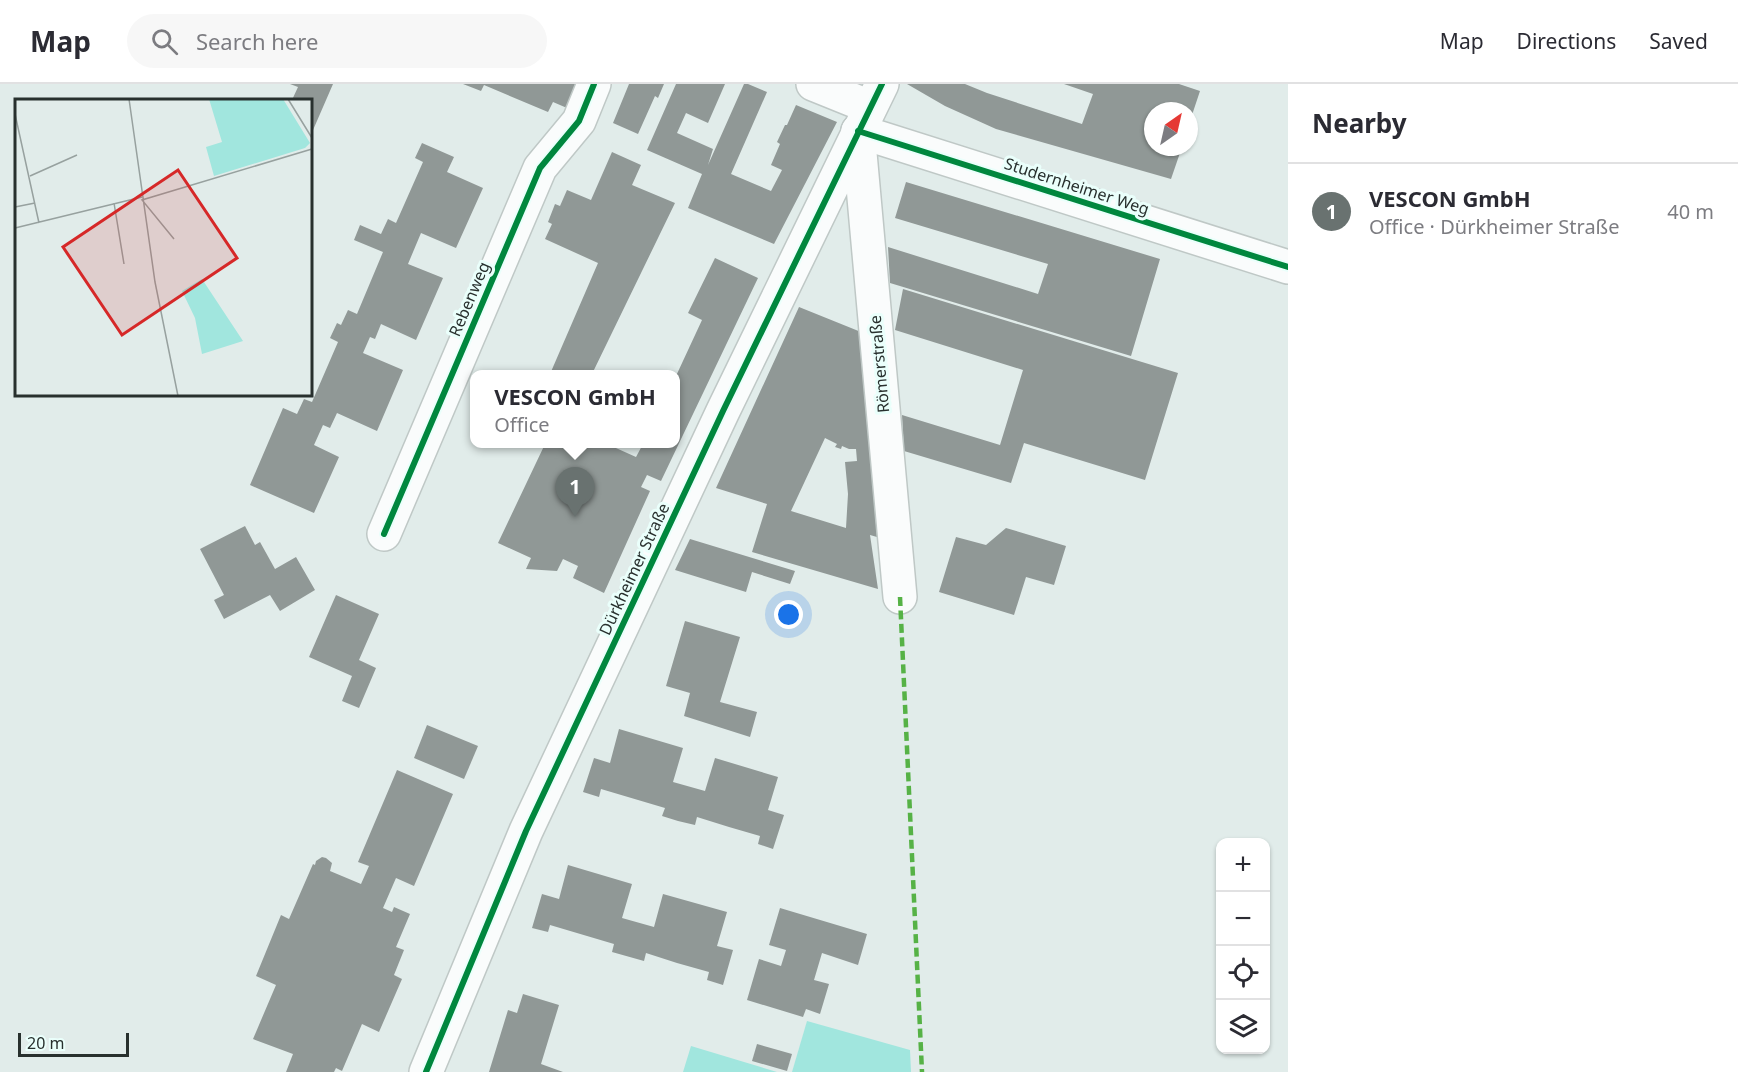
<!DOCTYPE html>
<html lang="en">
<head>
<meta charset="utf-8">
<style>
	body { margin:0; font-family:"Noto Sans",sans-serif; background:#f7f7f7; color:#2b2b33 }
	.controls { position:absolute; right:18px; bottom:18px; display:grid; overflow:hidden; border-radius:12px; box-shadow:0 2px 4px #0004 }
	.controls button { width:54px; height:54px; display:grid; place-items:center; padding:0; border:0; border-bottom:2px solid #e1e1e2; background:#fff; color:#2b2b33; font:30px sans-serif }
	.compass { position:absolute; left:1144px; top:18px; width:54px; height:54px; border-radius:50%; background:#fff; box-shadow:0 2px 4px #0004; rotate:34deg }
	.scale { position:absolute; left:18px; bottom:15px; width:111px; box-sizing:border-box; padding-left:6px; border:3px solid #28302e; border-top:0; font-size:16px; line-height:21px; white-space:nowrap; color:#28302e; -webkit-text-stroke:4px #eafffb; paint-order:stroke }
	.you { position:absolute; left:789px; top:531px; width:21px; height:21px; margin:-15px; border:4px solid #fff; border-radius:50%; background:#1a73e8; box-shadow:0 0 0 9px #1a73e833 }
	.badge { display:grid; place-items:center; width:39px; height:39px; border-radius:50%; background:#697270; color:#fff; font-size:20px; font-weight:700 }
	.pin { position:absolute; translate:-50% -50px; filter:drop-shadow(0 2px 3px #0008) }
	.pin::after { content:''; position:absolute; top:32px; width:21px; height:18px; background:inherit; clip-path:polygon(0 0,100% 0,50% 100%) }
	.popup { position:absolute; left:470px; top:286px; width:210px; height:78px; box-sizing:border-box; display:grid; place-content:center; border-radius:12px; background:#fff; filter:drop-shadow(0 2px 4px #0005); font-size:20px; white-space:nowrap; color:#7c7c81 }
	.popup b { font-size:22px; color:#2b2b33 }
	.popup::after { content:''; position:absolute; left:50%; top:100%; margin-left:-12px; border:12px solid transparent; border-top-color:#fff }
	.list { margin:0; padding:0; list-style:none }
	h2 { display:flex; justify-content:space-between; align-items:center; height:78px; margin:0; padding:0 24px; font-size:26px }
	h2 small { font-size:20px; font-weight:400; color:#7c7c81 }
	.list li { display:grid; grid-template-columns:39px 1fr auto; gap:18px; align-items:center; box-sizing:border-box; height:96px; padding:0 24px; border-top:2px solid #e1e1e2 }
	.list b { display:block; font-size:22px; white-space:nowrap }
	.list p { margin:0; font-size:20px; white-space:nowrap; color:#7c7c81 }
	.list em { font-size:20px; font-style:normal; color:#7c7c81 }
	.icon { flex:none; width:33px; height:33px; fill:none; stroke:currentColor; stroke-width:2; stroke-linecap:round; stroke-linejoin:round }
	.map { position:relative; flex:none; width:1288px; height:988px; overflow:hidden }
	header { display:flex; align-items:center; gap:36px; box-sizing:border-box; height:84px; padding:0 30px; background:#fff; border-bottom:2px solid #e1e1e2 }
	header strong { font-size:28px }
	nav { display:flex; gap:33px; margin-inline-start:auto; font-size:21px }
	.search { width:420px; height:54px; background:#f7f7f7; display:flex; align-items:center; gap:15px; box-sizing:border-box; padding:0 21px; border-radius:33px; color:#7c7c81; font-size:22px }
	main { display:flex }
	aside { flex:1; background:#fff }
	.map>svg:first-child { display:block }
</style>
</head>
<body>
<header>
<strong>Map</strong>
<div class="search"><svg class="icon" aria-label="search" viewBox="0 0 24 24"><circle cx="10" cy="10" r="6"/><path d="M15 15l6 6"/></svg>Search here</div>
<nav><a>Map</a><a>Directions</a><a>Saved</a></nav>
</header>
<main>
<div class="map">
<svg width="1288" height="988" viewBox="0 0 1288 988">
	<rect width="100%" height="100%" fill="#e1ecea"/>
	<!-- green -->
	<g fill="#a1e6de">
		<path d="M 807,937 L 910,966 L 911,988 L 792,988 Z"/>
		<path d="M 691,962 L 777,988 L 683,988 Z"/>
	</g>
	<!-- building -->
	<g fill="#909896" fill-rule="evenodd">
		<path d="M 290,0 L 333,0 L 310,53 L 310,16 L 292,16 L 298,3 Z"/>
		<path d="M 463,0 L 578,0 L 567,24 L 553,18 L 548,28 L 484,1 L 481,7 Z"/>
		<path d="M 629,0 L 664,0 L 658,14 L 655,12 L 638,50 L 613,39 Z"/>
		<path d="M 676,0 L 725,0 L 708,39 L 686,29 L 677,49 L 713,65 L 708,81 L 744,0 L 748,0 L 767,8 L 731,90 L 771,107 L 782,86 L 771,81 L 780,60 L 777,58 L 785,41 L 787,41 L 796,21 L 837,38 L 774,160 L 688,124 L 702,90 L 647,66 Z"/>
		<path d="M 907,0 L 965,0 L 987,9 L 1082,40 L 1093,10 L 1064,0 L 1179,0 L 1200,7 L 1189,40 L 1189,27 L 1153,27 L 1153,63 L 1182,63 L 1171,95 L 996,45 L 945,22 Z"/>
		<path d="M 422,59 L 454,73 L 447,88 L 483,104 L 456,164 L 421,149 L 408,180 L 443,194 L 416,256 L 381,240 L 375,255 L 370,253 L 363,269 L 403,286 L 377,347 L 337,329 L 330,344 L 323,341 L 314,361 L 339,373 L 314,429 L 250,401 L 283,324 L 297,330 L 304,315 L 312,318 L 338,258 L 330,254 L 337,239 L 341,241 L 348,226 L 357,230 L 383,168 L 354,156 L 360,141 L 381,150 L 388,135 L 396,139 L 423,78 L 415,74 Z"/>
		<path d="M 612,68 L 641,81 L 632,101 L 675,119 L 592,290 L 550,290 L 598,179 L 545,155 L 552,140 L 548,138 L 555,120 L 560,122 L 567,106 L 591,116 Z"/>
		<path d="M 906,98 L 1160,175 L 1131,272 L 890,199 L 888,163 L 1038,210 L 1048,180 L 895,134 Z"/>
		<path d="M 715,174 L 758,194 L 661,397 L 647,391 L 641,403 L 650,407 L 604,509 L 573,494 L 578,482 L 563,475 L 557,487 L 526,485 L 531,474 L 498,459 L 545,360 L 550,360 L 557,363 L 559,360 L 607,360 L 636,373 L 643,360 L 676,360 L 676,292 L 702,236 L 688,229 Z"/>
		<path d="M 903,205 L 1178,289 L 1145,396 L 1024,359 L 1011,399 L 904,367 L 902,331 L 1000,361 L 1023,286 L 895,246 Z"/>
		<path d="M 799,223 L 861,248 L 877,453 L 870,451 L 878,505 L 752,468 L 767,420 L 716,404 ZM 825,354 L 837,360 L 835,363 L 841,365 L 842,362 L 849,365 L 856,365 L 857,377 L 845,378 L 848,410 L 846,444 L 791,427 Z"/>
		<path d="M 245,442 L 255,461 L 260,458 L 275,485 L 296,473 L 315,506 L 280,527 L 270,511 L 224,535 L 214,516 L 224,511 L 200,465 Z"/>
		<path d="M 1006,444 L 1066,462 L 1054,501 L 1026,493 L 1014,531 L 939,508 L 956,453 L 986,461 Z"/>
		<path d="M 690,455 L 795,487 L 790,500 L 752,488 L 746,508 L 675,486 Z"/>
		<path d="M 336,511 L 379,530 L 359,576 L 376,584 L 359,624 L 342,617 L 352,592 L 309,573 Z"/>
		<path d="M 685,537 L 740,553 L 720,618 L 757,628 L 750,653 L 684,632 L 690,609 L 666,602 Z"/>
		<path d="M 427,641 L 478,662 L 464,695 L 414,674 Z"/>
		<path d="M 619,645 L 683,664 L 673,698 L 705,707 L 715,674 L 778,693 L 768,726 L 784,731 L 773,765 L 758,760 L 760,752 L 729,743 L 697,733 L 695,741 L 678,737 L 662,732 L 665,724 L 601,705 L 599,713 L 583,708 L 594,674 L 610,679 Z"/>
		<path d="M 397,686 L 453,710 L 414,802 L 396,794 L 383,824 L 392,828 L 394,823 L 410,830 L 396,863 L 404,866 L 394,891 L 402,895 L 379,948 L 362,940 L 342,987 L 336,984 L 334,988 L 286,988 L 293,970 L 253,955 L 276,901 L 256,892 L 281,831 L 289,835 L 313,780 L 315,781 L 316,777 L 322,773 L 326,774 L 332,779 L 330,787 L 361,800 L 369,782 L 358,778 Z"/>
		<path d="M 568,781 L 632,800 L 622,834 L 654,843 L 663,810 L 727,828 L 717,862 L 733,866 L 723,901 L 707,896 L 709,888 L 677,879 L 646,869 L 644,877 L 612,868 L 614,860 L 550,841 L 548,848 L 532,844 L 542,810 L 559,815 Z"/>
		<path d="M 780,824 L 867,850 L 858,881 L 822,869 L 814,896 L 829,900 L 820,930 L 806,925 L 803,933 L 747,916 L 759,875 L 781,882 L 786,866 L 769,861 Z"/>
		<path d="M 523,910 L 559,921 L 541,980 L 563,988 L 489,988 L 508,926 L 517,929 Z"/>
		<path d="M 757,960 L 792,970 L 787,987 L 752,977 Z"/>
	</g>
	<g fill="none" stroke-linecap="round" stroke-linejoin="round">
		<!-- minor casing -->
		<g stroke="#bfc8c6" stroke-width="36">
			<g id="minor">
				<path d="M 813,0 L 870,23"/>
				<path d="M 858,47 L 900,513"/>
				<path d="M 384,450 L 540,84 L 579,37 L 594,0"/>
			</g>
		</g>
		<!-- tertiary casing -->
		<g stroke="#bfc8c6" stroke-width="36">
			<path id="tertiary" d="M 858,47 L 1288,183"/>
		</g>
		<!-- secondary casing -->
		<g stroke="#bfc8c6" stroke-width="36">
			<path id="secondary" d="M 426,988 L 526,747 L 723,327 L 882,0"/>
		</g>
		<!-- minor -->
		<use href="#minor" stroke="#fafcfc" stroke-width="33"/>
		<!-- tertiary -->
		<use href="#tertiary" stroke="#fafcfc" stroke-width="33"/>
		<!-- secondary -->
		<use href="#secondary" stroke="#fafcfc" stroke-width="33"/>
		<!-- quiet -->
		<path stroke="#56b246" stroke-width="4.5" stroke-dasharray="9 4.5" stroke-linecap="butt" d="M 900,513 L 922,988"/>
		<!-- cycleway casing -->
		<g stroke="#eafffb" stroke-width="10">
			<g id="cycleway">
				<path d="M 858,47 L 1288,183"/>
				<path d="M 384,450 L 540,84 L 579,37 L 594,0"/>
				<path d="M 426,988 L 526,747 L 723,327 L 882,0"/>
			</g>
		</g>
		<!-- cycleway -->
		<use href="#cycleway" stroke="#00873e" stroke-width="6"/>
	</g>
	<g text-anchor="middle" stroke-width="6" stroke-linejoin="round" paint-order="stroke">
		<!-- street labels -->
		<g font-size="16" fill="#28302e" stroke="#eafffb">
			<text transform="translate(1077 102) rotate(18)" y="6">Studernheimer Weg</text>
			<text transform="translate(469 215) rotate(-67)" y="6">Rebenweg</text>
			<text transform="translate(879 280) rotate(-95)" y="6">Römerstraße</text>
			<text transform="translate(634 485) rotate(-65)" y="6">Dürkheimer Straße</text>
		</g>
	</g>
	<!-- overview -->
	<g transform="translate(15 15)">
		<rect width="297" height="297" fill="#e1ecea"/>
		<path d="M 194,0 L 268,0 L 295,44 L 290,49 L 199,77 L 191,48 L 207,43 ZM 187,180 L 228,242 L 187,255 L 180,219 L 167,192 Z" fill="#a1e6de"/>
		<path fill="none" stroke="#97a19f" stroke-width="1.5" d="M 114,0 L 140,183 L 163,297M 273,0 L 297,39M 0,15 L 24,124M 15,77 L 62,56M 99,104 L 109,165M 0,108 L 20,104M 0,129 L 127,98M 159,140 L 127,101 L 297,50"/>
		<path fill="#d62828" fill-opacity="0.15" stroke="#d62828" stroke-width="3" d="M 163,71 L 222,159 L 107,236 L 48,148 Z"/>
		<rect width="297" height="297" fill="none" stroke="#28302e" stroke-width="3"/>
	</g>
</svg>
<div class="controls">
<button>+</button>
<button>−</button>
<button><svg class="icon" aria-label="locate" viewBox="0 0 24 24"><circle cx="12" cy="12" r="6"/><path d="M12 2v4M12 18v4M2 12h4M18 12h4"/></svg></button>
<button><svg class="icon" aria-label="layers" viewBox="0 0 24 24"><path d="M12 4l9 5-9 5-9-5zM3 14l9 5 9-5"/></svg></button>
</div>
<svg class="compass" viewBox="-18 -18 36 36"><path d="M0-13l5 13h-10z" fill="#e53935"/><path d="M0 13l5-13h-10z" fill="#7c7c81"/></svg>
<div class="scale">20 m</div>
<div class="you"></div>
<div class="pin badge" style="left:575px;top:433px">1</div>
<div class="popup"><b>VESCON GmbH</b>Office</div>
</div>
<aside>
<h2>Nearby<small></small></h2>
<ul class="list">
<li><span class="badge">1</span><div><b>VESCON GmbH</b><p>Office · Dürkheimer Straße</p></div><em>40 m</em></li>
</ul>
</aside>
</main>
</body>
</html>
